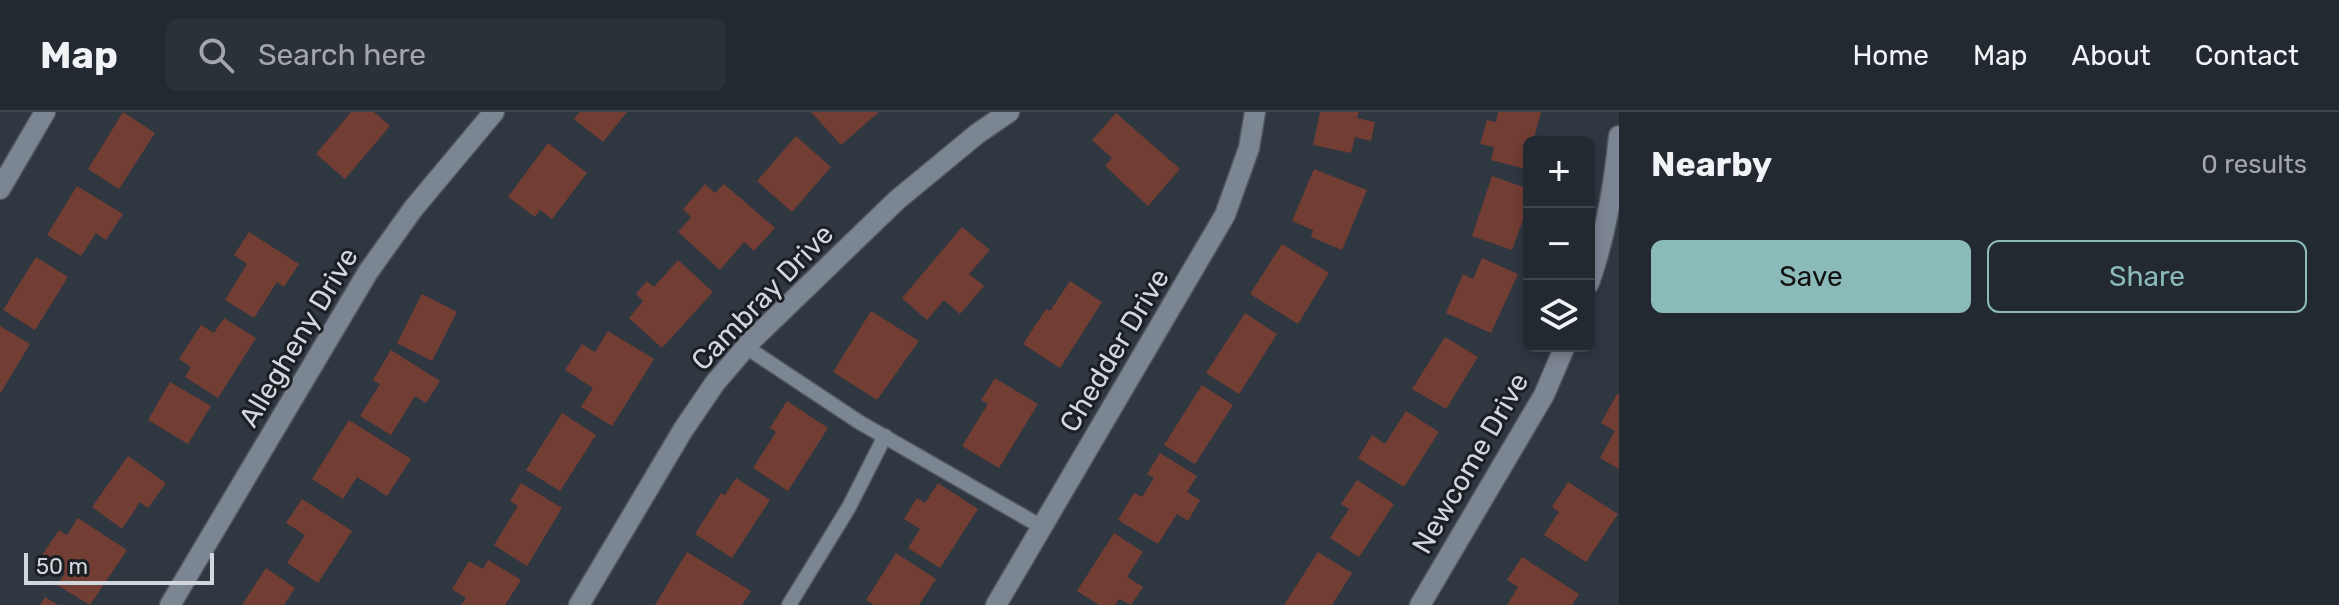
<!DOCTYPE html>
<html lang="en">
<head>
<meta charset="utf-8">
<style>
	body { margin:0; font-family:Rubik,sans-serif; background:#2b3139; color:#f1f3f6 }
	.controls { position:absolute; right:24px; top:24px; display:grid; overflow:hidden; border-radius:12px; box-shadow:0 4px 12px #0003 }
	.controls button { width:72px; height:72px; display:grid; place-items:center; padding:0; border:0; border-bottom:2px solid #40454d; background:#232931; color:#f1f3f6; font:40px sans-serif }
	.scale { position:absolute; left:24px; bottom:20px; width:190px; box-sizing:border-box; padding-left:8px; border:4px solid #d2d7de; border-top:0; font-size:22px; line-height:28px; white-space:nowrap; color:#d2d7de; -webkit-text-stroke:6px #1b1e23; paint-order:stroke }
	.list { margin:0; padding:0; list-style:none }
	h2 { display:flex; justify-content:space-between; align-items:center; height:104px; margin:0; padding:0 32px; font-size:34px }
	h2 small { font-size:26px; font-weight:400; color:#a3a6ab }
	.actions { display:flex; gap:16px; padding:24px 32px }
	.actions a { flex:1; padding:18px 0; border:2px solid #8bbbb9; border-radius:12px; text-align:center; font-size:28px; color:#8bbbb9 }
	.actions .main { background:#8bbbb9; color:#111 }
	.icon { flex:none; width:44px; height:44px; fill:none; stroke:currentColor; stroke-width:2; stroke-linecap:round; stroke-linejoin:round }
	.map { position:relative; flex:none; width:1619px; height:493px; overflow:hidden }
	header { display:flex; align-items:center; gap:48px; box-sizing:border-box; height:112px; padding:0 40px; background:#232931; border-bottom:2px solid #40454d }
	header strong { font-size:38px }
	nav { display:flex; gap:44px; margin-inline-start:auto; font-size:28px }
	.search { width:560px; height:72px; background:#2b3139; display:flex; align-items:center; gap:20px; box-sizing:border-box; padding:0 28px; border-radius:12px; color:#a3a6ab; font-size:30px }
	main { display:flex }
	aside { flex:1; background:#232931 }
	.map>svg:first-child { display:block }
</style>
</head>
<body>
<header>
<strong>Map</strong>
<div class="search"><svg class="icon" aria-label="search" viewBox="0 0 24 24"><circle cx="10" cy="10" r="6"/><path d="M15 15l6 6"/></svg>Search here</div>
<nav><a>Home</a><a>Map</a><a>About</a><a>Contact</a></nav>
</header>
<main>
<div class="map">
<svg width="1619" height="493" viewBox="0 0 1619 493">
	<rect width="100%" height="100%" fill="#2f3741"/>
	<!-- building -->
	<g fill="#723d33">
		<path d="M 123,0 L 155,21 L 119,77 L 88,57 Z"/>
		<path d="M 351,0 L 374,0 L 390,14 L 345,67 L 316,42 Z"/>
		<path d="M 580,0 L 627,0 L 603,30 L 574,7 Z"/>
		<path d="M 811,0 L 879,0 L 841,33 Z"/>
		<path d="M 1320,0 L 1359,0 L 1357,6 L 1375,10 L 1371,29 L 1355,25 L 1351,41 L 1313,33 Z"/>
		<path d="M 1498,0 L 1541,0 L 1533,30 L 1529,30 L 1526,57 L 1491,48 L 1494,35 L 1480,32 L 1487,8 L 1496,10 Z"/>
		<path d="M 1116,1 L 1180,57 L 1148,94 L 1105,54 L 1112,46 L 1092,28 Z"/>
		<path d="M 796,24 L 831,55 L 792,100 L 757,69 Z"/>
		<path d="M 548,31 L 587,61 L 552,107 L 540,98 L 535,105 L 508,85 Z"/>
		<path d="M 1314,57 L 1367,78 L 1342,138 L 1311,125 L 1313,118 L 1292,109 Z"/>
		<path d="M 1492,64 L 1529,77 L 1529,92 L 1512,138 L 1472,124 Z"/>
		<path d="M 705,72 L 715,81 L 724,72 L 775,116 L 754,139 L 744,130 L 720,158 L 678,120 L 691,105 L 683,97 Z"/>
		<path d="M 77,74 L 123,102 L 106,128 L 96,121 L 81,144 L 47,123 Z"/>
		<path d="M 962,115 L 990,138 L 969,162 L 984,174 L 960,202 L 944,188 L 927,208 L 902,186 Z"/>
		<path d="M 249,120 L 299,152 L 284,175 L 277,170 L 254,206 L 225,188 L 247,152 L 234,143 Z"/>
		<path d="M 1282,132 L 1329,161 L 1298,212 L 1250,182 Z"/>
		<path d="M 36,145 L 68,165 L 35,218 L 3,198 Z"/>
		<path d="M 1482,146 L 1518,162 L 1491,221 L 1446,201 L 1463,162 L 1473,167 Z"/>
		<path d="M 678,148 L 713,180 L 662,236 L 629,206 L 643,189 L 636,182 L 647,169 L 654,175 Z"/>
		<path d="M 1070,169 L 1102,190 L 1060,256 L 1023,232 L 1046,197 L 1050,199 Z"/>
		<path d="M 422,182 L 457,200 L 432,249 L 397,231 Z"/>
		<path d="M 871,199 L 919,229 L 877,288 L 833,260 Z"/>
		<path d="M 1245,201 L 1277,222 L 1239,282 L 1206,261 Z"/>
		<path d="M 224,206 L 256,226 L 218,286 L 185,265 L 191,255 L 179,247 L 201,213 L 214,221 Z"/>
		<path d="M 0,214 L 30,232 L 0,282 Z"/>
		<path d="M 608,219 L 654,247 L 612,314 L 581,295 L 593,276 L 565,258 L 582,232 L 595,240 Z"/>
		<path d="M 1445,225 L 1478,245 L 1446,297 L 1412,277 Z"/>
		<path d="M 391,238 L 440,269 L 426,291 L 415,284 L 391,323 L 360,304 L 380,272 L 373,268 Z"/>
		<path d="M 995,266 L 1038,292 L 999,356 L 962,334 L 988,292 L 981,288 Z"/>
		<path d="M 170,270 L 211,294 L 188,332 L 148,308 Z"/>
		<path d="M 1202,273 L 1233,293 L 1195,352 L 1164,333 Z"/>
		<path d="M 1617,282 L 1619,283 L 1619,357 L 1600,346 L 1615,319 L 1601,311 Z"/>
		<path d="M 787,289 L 828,316 L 788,379 L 753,356 L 776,320 L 770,316 Z"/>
		<path d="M 1406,299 L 1439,320 L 1404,375 L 1358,346 L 1372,323 L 1385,332 Z"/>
		<path d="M 562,301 L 596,323 L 560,379 L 526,358 Z"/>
		<path d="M 349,308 L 411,347 L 387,384 L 357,365 L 343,387 L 312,367 Z"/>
		<path d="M 1160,341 L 1197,364 L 1187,380 L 1200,388 L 1188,409 L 1177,402 L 1158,432 L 1118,408 L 1134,381 L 1142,385 L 1154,366 L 1147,362 Z"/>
		<path d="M 128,344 L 166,371 L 148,396 L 140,390 L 122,417 L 92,395 Z"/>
		<path d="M 736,366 L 770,388 L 732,446 L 695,422 L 721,381 L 725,383 Z"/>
		<path d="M 1357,368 L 1394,392 L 1359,445 L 1330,426 L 1349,397 L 1341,392 Z"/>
		<path d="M 1568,370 L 1618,402 L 1586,450 L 1544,423 L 1559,400 L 1552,395 Z"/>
		<path d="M 521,371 L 562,396 L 527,454 L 494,433 L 518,394 L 510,389 Z"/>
		<path d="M 938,371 L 978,397 L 940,456 L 908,436 L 920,417 L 904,407 L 917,386 L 925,391 Z"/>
		<path d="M 302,387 L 352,419 L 318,471 L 287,451 L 305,423 L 286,411 Z"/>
		<path d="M 78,406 L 127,438 L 90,493 L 57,473 L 65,461 L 41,445 L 59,418 L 67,423 Z"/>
		<path d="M 1114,421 L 1143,440 L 1127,465 L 1143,475 L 1131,493 L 1119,487 L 1115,493 L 1099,493 L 1077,479 Z"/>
		<path d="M 687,440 L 751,479 L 742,493 L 655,493 Z"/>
		<path d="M 1318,440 L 1352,461 L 1332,493 L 1284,493 Z"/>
		<path d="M 896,441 L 936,467 L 919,493 L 874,493 L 866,488 Z"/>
		<path d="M 1522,445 L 1579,482 L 1572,493 L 1507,493 L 1518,475 L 1507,468 Z"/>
		<path d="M 488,448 L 521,468 L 505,493 L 461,493 L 466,486 L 452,477 L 469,449 L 483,457 Z"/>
		<path d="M 266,456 L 295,476 L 284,493 L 242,493 Z"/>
		<path d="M 45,485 L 58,493 L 40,493 Z"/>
	</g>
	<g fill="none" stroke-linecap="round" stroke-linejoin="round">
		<!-- service casing -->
		<g stroke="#4f565f" stroke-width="17">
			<g id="service">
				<path d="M 746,235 L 859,310 L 1042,415"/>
				<path d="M 789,493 L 849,395 L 885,324"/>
			</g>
		</g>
		<!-- minor casing -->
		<g stroke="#4f565f" stroke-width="23">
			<g id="minor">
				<path d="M 0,77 L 45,0"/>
				<path d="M 1589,171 C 1606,123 1614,74 1619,24"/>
				<path d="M 170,493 L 368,160 L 413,97 L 494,0"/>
				<path d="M 579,493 L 683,318 L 715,271 L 752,228 L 897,88 L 977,22 L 1009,0"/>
				<path d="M 996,493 L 1225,103 L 1249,36 L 1255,0"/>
				<path d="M 1420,493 L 1544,283 L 1565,234"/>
			</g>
		</g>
		<!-- service -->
		<use href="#service" stroke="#7c8592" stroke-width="14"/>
		<!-- minor -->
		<use href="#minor" stroke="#7c8592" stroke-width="20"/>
	</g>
	<g text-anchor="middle" stroke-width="6" stroke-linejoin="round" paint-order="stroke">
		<!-- street labels -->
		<g font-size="28" fill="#d2d7de" stroke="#1b1e23">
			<text transform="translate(762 185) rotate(-46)" y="10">Cambray Drive</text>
			<text transform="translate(298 225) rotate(-59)" y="10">Allegheny Drive</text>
			<text transform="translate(1114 238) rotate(-59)" y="10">Chedder Drive</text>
			<text transform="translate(1470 351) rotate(-60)" y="10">Newcome Drive</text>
		</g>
	</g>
</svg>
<div class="controls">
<button>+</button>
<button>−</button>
<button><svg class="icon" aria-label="layers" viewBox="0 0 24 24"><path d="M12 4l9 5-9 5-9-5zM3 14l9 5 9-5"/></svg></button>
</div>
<div class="scale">50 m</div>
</div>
<aside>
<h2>Nearby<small>0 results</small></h2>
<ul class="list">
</ul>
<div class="actions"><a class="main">Save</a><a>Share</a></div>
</aside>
</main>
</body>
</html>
